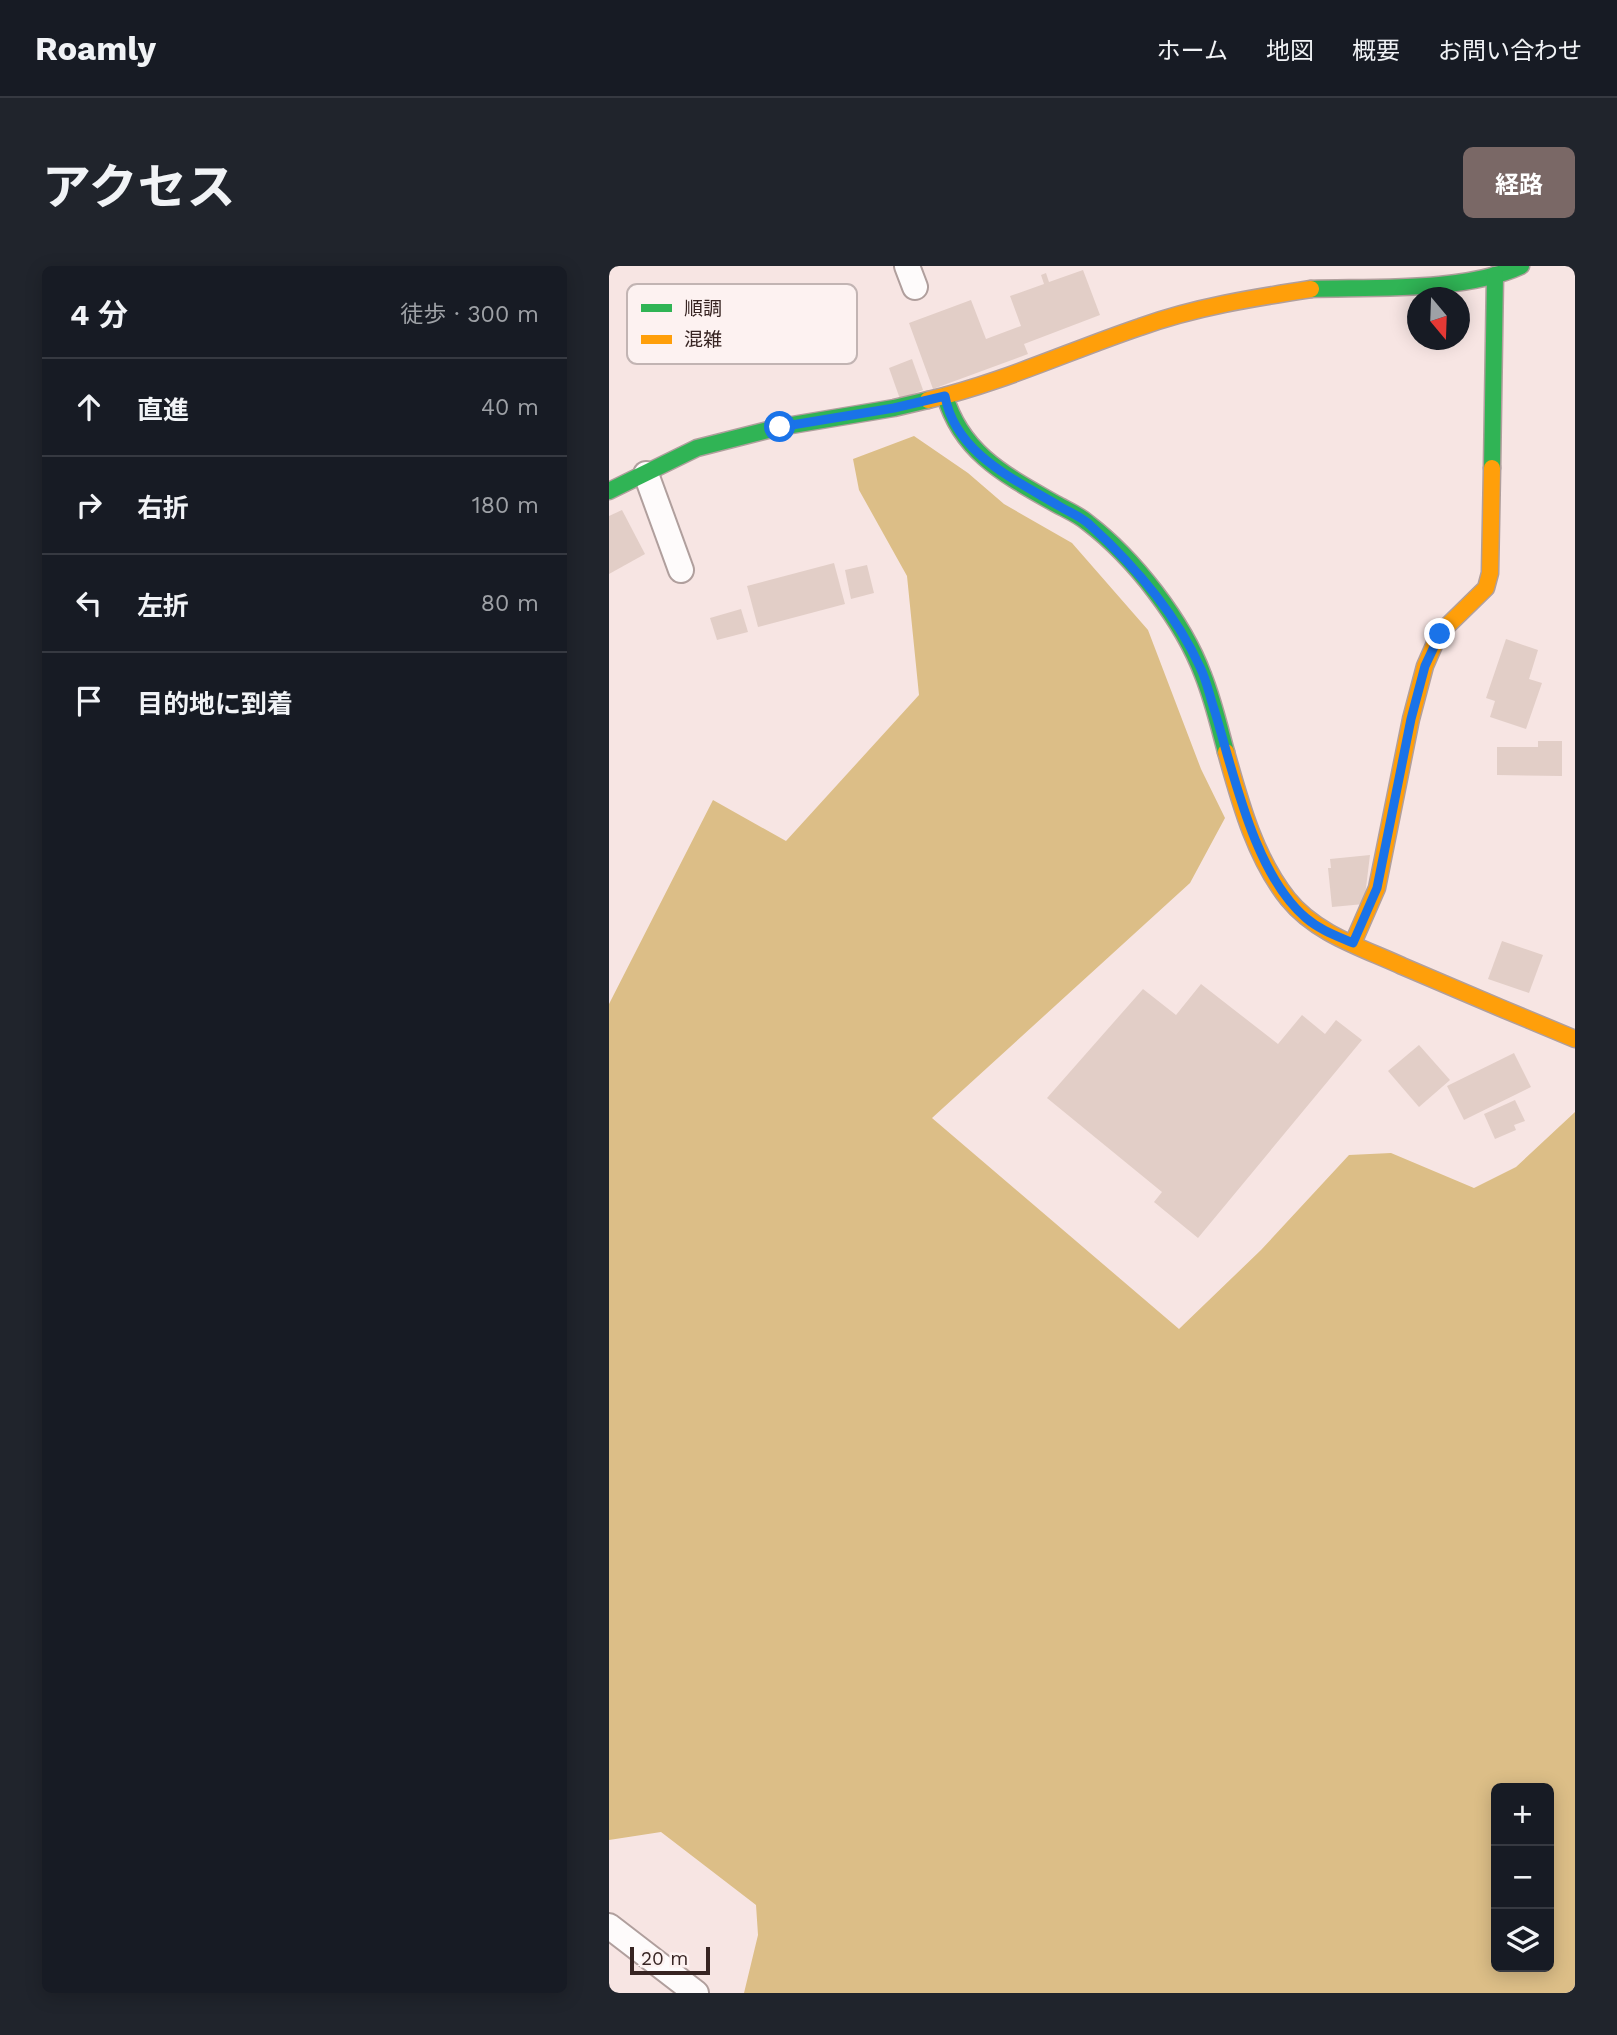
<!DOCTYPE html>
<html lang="ja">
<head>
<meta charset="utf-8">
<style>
	body { margin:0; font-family:"Work Sans","Noto Sans JP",sans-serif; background:#20242c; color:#f1f3f6 }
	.controls { position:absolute; right:21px; bottom:21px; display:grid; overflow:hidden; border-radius:10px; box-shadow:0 4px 18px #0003 }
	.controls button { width:63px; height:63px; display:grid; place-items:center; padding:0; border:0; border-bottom:2px solid #363941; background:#171b24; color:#f1f3f6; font:35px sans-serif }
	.compass { position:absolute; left:798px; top:21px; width:63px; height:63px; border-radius:50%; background:#171b24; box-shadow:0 4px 18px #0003; rotate:161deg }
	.scale { position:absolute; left:21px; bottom:18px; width:80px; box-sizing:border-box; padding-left:7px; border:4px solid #372422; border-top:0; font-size:19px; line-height:24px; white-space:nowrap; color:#372422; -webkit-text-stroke:5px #fdf2f1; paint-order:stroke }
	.stop { position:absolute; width:21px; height:21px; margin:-16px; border:5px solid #1a73e8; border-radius:50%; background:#fff }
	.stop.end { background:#1a73e8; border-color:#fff; box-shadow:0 2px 7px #0008 }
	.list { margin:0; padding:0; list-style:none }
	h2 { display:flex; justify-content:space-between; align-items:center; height:91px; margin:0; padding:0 28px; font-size:30px }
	h2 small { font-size:23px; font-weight:400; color:#9ea1a6 }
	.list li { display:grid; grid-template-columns:46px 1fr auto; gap:21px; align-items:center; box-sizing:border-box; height:98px; padding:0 28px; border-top:2px solid #363941 }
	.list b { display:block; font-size:26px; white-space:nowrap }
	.list em { font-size:23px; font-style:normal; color:#9ea1a6 }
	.icon { flex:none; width:38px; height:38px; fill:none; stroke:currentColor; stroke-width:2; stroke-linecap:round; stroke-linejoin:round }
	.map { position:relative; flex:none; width:966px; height:1727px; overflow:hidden; border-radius:10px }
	header { display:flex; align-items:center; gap:42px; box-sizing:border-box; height:98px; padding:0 35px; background:#171b24; border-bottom:2px solid #363941 }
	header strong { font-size:33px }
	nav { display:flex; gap:38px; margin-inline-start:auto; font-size:24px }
	.intro { display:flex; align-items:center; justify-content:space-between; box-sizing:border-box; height:168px; padding:0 42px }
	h1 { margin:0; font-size:49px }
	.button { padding:18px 32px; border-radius:10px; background:#7a6866; color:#fff; font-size:24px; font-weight:700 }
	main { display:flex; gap:42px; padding:0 42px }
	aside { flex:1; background:#171b24; border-radius:10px; box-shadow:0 4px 18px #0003 }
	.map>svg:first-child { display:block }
</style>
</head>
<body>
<header>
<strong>Roamly</strong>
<nav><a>ホーム</a><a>地図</a><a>概要</a><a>お問い合わせ</a></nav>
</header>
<div class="intro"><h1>アクセス</h1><a class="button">経路</a></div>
<main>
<aside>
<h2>4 分<small>徒歩 · 300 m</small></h2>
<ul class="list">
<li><svg class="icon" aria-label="ahead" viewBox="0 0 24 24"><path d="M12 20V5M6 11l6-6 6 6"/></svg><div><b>直進</b></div><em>40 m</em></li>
<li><svg class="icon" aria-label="right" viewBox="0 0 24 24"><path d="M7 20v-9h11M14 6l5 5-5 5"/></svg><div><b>右折</b></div><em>180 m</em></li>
<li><svg class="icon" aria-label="left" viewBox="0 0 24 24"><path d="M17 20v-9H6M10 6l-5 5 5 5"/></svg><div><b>左折</b></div><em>80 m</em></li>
<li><svg class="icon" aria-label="arrive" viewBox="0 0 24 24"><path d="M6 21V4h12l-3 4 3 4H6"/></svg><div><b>目的地に到着</b></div></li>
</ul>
</aside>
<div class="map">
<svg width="966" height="1727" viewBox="0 0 966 1727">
	<rect width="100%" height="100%" fill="#f7e5e3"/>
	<!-- forest -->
	<path fill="#dcbe87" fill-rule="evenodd" d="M 305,170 L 359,207 L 395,238 L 463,277 L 539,364 L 592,503 L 616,552 L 581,617 L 323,852 L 570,1063 L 652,984 L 740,889 L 782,887 L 865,922 L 907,901 L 966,846 L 966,1727 L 135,1727 L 149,1669 L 147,1639 L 52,1566 L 0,1574 L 0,738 L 104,534 L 177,575 L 310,429 L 298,310 L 250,224 L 244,193 ZM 887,1522 L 940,1522 L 940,1701 L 887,1701 Z"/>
	<!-- building -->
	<g fill="#e2cec7">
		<path d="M 474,4 L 491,49 L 415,78 L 419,88 L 324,123 L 300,57 L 362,34 L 377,73 L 412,60 L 401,30 L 435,18 L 432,9 L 437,7 L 440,16 Z"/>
		<path d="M 303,93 L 314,124 L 291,133 L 280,102 Z"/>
		<path d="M 13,244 L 36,288 L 0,308 L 0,250 Z"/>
		<path d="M 225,297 L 236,338 L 149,361 L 138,320 Z"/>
		<path d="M 258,299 L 265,327 L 242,333 L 236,304 Z"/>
		<path d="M 132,343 L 139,366 L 108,374 L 101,352 Z"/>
		<path d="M 897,373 L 929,384 L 920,413 L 933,417 L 917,463 L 881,451 L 886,435 L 877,432 Z"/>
		<path d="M 929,475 L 953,475 L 953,510 L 888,509 L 888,481 L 929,481 Z"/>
		<path d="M 761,589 L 755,638 L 723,641 L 719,602 L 722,602 L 721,593 Z"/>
		<path d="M 893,675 L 934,689 L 920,727 L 879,713 Z"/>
		<path d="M 592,718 L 669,778 L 693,749 L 716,768 L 727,754 L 753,774 L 589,972 L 545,936 L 553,926 L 438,832 L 534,723 L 567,749 Z"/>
		<path d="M 810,779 L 841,814 L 810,841 L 779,805 Z"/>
		<path d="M 905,787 L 922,821 L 855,854 L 838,820 Z"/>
		<path d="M 906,834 L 916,855 L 905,859 L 907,864 L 886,873 L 875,848 Z"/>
	</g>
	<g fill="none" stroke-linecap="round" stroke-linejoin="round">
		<!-- street casing -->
		<g stroke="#b09f9d" stroke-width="28">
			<g id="street">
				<path d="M 298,0 L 306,21"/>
				<path d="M 37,208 L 72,304"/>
				<path d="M 0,1660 L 87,1727"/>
			</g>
		</g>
		<!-- fast casing -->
		<g stroke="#b09f9d" stroke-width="19">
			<g id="fast">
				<path d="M 702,23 C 764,21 856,26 912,0"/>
				<path d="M 336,130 C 353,188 398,210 447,238 C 458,244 470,249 479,257 C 525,292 574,355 594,409 C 604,434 610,460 617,486"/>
				<path d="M 883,202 L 886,9"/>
				<path d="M 0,225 L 88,182 L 171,161 L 285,142 L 319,134"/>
			</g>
		</g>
		<!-- slow casing -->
		<g stroke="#b09f9d" stroke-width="19">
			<g id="slow">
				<path d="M 319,134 C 392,117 460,85 531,61 C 586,41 644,32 702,23"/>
				<path d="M 617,486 C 631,536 646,592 679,633 C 707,668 754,682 793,700 C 851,725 908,749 966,773"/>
				<path d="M 744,677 L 768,622 L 802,453 L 816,400 L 830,368 L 877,322 L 881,307 L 883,202"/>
			</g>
		</g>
		<!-- street -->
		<use href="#street" stroke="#fefbfb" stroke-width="24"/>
		<!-- fast -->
		<use href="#fast" stroke="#30b455" stroke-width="16"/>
		<!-- slow -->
		<use href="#slow" stroke="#ff9f0a" stroke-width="16"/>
	</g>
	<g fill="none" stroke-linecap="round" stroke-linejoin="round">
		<!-- route -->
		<path stroke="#1a73e8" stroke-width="9" d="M 171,161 L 285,142 L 336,130 C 346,187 405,213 450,240 C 460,246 473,251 481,259 C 526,300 566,346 591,401 C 598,415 601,432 606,446 C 625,509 646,609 697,652 C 711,664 728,670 744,677 L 768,622 L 802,453 L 816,400 L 831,368"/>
	</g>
	<!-- legend -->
	<rect x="18" y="18" width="230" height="80" rx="10" fill="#fdf2f1" stroke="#c2b4b3" stroke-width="2"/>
	<rect x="32" y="38" width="31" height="8" fill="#30b455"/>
	<rect x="32" y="69" width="31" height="9" fill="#ff9f0a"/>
	<g font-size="19" fill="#372422">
		<text x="75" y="49">順調</text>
		<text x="75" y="80">混雑</text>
	</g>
</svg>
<div class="controls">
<button>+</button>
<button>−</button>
<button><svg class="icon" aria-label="layers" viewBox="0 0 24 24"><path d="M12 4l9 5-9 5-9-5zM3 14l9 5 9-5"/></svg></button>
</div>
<svg class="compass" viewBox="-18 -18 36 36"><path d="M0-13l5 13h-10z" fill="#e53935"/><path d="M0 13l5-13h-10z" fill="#9ea1a6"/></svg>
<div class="scale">20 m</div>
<div class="stop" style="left:171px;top:161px"></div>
<div class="stop end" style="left:831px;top:368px"></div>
</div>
</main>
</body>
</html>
